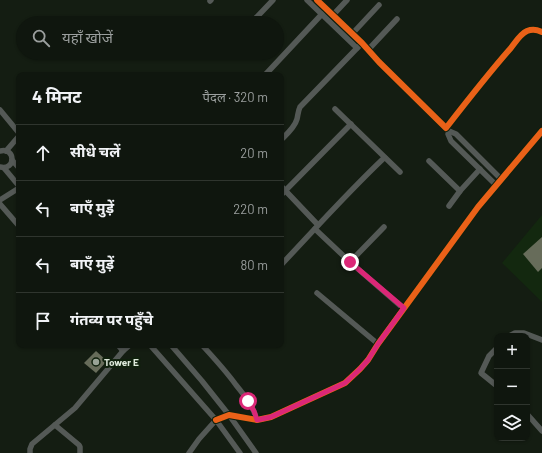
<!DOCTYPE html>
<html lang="hi">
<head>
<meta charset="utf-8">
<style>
	body { margin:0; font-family:Barlow,"Noto Sans Devanagari",sans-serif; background:#1d231c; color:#f1f3f6 }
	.controls { position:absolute; right:12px; bottom:12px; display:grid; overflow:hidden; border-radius:8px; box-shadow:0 1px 3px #0004 }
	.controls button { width:36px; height:36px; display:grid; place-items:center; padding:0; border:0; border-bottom:1px solid #2f352e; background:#0f160e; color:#f1f3f6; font:20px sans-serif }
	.stop { position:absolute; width:12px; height:12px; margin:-9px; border:3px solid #db2777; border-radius:50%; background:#fff }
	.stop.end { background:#db2777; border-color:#fff; box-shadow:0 1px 4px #0008 }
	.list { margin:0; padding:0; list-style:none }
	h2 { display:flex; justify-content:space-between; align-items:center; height:52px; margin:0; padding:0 16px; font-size:17px }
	h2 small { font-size:13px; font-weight:400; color:#9b9f9e }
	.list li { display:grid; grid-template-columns:26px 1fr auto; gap:12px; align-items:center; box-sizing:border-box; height:56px; padding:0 16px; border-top:1px solid #2f352e }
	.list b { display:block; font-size:15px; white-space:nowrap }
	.list em { font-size:13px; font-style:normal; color:#9b9f9e }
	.icon { flex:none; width:22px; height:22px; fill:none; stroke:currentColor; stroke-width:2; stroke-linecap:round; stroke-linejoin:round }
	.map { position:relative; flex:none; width:542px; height:453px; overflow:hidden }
	.search { position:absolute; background:#0f160e; box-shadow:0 1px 3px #0004; left:16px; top:16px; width:268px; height:44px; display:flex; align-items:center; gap:10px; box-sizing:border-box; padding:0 14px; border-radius:22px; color:#9b9f9e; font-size:15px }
	.panel { position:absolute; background:#0f160e; box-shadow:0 1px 3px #0004; left:16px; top:72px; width:268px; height:276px; border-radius:8px }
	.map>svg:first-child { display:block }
</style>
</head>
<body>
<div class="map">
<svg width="542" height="453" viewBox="0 0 542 453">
	<rect width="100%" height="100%" fill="#141d12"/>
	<!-- built -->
	<path fill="#13280f" d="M 542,215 L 542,302 L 502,263 Z"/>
	<!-- building -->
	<g fill="#676c5a">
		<path d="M 542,237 L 542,268 L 538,272 L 523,254 Z"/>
		<path d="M 96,351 L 107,361 L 96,373 L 84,363 Z"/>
	</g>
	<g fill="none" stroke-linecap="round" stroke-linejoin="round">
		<!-- minor -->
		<g stroke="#545956" stroke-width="5.5">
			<path d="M 307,0 L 357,48"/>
			<path d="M 317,0 L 362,43 L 379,62 L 446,128 C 467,101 488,74 510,49 C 515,43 520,34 527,31 C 532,29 538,30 542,32"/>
			<path d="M 210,1 L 211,0"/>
			<path d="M 333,15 L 347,0"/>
			<path d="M 252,22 L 273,0"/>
			<path d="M 352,34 L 379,5"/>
			<path d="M 368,50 L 397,19"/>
			<path d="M 265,75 L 322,14"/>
			<path d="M 335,109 L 400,172"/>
			<path d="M 0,110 L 19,133"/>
			<path d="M 446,128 L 449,131 L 456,134 L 501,179"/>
			<path d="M 449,131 L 448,134 L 451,141 L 496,185"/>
			<path d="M 281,140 C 287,134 295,127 297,119 C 298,115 298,111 300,107 L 362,43"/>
			<path d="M 0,151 C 16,147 16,171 0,167"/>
			<path d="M 6,151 L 19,136"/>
			<path d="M 12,160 L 19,168"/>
			<path d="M 429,161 L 460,191"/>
			<path d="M 4,168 L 19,186"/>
			<path d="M 281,186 L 318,225"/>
			<path d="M 281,195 L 351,124"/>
			<path d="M 0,200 L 19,188"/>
			<path d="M 0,204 L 19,226"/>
			<path d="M 449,206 L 460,191 L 480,169"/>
			<path d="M 315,229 L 350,262 L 404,309"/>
			<path d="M 350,262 L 384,227"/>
			<path d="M 281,265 C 315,229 348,192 384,158 L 385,158"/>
			<path d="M 317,293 L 378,344"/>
			<path d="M 509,336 L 515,333 L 524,333 L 542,340"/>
			<path d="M 118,345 L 123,351"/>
			<path d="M 150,345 L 216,420 L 240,453"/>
			<path d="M 171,345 L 202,381 L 229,415 L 256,453"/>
			<path d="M 202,345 C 214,358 226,371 236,385 C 245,396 253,406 257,420"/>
			<path d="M 497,348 L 489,356 L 481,373 L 497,386"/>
			<path d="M 527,414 L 542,431"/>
			<path d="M 216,420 L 229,415 L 257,420 L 271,417 L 332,389 L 345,383 L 360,369 L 368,360 L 378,344 L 478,207 L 542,131"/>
			<path d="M 55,425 L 79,445 L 80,447 L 80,453"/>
			<path d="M 30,453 L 30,449 L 32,444 L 75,408 L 123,351 L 130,345"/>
			<path d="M 189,453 L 199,439 L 216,420"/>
		</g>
		<!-- cycleway casing -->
		<g stroke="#10210d" stroke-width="8">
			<g id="cycleway">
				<path d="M 317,0 L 362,43 L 379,62 L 446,128 C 467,101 488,74 510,49 C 515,43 520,34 527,31 C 532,29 538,30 542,32"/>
				<path d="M 216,420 L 229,415 L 257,420 L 271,417 L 332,389 L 345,383 L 360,369 L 368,360 L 378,344 L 478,207 L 542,131"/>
			</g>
		</g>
		<!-- cycleway -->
		<use href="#cycleway" stroke="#ea6118" stroke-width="6"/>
	</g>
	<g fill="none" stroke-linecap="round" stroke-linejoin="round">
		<!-- route -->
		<path stroke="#db2777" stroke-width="5" d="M 248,401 L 254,411 L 257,420 L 271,417 L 345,383 L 360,369 L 368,360 L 378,344 L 404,308 L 350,262"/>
	</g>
	<!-- markers -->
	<circle fill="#99a396" stroke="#10210d" stroke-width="1.5" cx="96" cy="362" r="4"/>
	<g text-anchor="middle" stroke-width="4" stroke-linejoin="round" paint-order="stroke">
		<!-- poi labels -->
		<g font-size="10" font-weight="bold" fill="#e0ebdd" stroke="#10210d" text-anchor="start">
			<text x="104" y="366">Tower E</text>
		</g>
	</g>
</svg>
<div class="controls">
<button>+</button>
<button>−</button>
<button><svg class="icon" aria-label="layers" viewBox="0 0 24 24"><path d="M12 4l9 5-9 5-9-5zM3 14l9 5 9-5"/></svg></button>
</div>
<div class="stop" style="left:248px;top:401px"></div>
<div class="stop end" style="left:350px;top:262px"></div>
<div class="search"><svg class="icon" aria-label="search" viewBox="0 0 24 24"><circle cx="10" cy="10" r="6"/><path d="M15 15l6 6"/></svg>यहाँ खोजें</div>
<section class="panel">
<h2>4 मिनट<small>पैदल · 320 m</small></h2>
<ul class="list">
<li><svg class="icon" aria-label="ahead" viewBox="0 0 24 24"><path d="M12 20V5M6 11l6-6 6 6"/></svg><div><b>सीधे चलें</b></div><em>20 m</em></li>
<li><svg class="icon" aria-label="left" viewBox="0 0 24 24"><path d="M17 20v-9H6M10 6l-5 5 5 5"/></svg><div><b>बाएँ मुड़ें</b></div><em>220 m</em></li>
<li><svg class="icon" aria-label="left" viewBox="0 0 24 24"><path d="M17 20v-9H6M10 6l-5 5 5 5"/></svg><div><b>बाएँ मुड़ें</b></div><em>80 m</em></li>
<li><svg class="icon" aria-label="arrive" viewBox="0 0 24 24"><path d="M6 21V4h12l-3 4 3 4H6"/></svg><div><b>गंतव्य पर पहुँचे</b></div></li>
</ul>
</section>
</div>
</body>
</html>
